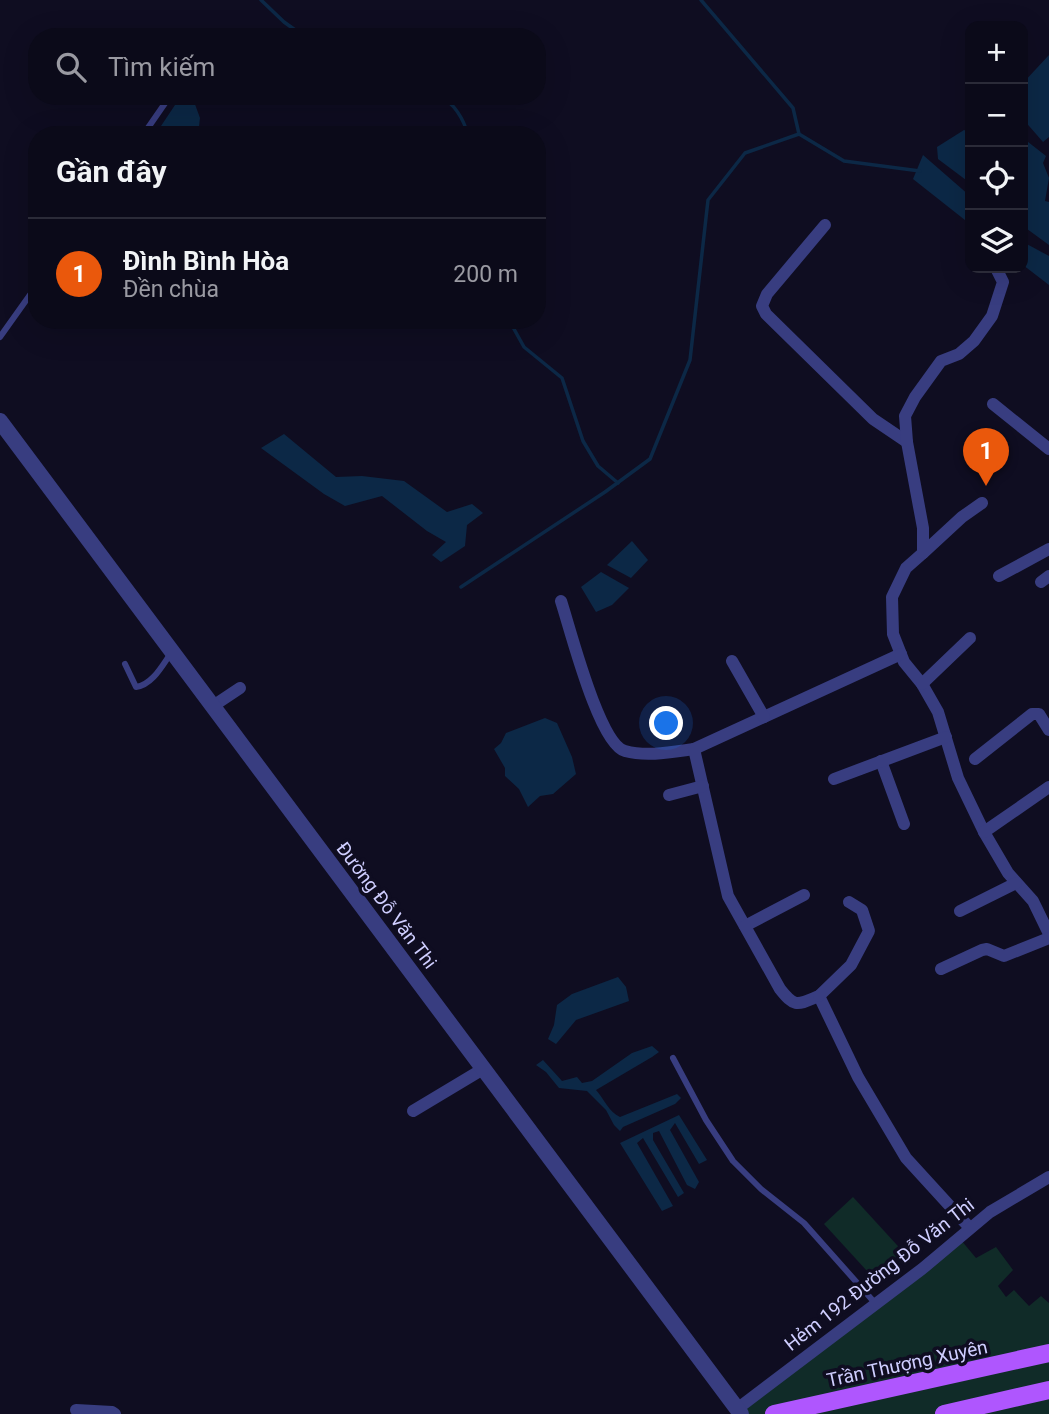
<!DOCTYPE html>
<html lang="vi">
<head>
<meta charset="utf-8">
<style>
	body { margin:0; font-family:Roboto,sans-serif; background:#141322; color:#f1f3f6 }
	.controls { position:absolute; right:21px; top:21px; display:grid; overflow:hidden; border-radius:14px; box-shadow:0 7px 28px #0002 }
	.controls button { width:63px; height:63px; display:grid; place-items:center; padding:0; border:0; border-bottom:2px solid #2b2b38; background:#0b0a19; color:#f1f3f6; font:35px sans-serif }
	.you { position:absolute; left:667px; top:724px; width:24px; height:24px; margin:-18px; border:5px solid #fff; border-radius:50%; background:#1a73e8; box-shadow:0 0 0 10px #1a73e833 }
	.badge { display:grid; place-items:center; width:46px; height:46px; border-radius:50%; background:#ea580c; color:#fff; font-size:23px; font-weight:700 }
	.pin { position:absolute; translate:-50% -58px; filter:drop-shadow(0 2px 4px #0008) }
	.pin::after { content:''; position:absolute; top:37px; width:24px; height:21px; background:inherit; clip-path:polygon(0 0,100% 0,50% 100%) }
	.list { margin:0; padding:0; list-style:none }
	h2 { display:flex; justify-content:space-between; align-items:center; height:91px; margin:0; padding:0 28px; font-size:30px }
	h2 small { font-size:23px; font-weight:400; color:#9a9aa2 }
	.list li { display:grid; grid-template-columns:46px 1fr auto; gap:21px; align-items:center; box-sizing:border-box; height:112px; padding:0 28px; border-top:2px solid #2b2b38 }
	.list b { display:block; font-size:26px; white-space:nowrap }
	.list p { margin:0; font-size:23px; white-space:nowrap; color:#9a9aa2 }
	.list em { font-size:23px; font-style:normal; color:#9a9aa2 }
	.icon { flex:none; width:38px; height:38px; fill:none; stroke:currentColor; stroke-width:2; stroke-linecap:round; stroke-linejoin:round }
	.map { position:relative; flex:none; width:1049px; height:1414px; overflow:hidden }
	.search { position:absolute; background:#0b0a19; box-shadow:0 7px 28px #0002; left:28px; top:28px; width:518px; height:77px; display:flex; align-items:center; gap:18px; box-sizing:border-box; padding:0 24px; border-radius:28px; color:#9a9aa2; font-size:26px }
	.panel { position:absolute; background:#0b0a19; box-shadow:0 7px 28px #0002; left:28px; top:126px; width:518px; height:203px; border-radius:28px }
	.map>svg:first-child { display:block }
</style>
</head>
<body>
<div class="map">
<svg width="1049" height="1414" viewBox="0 0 1049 1414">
	<rect width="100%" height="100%" fill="#0f0d21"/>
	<!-- green -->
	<g fill="#102b28">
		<path d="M 853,1197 L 907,1256 L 878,1283 L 824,1224 Z"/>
		<path d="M 961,1240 L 976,1258 L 996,1247 L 1013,1270 L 998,1286 L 1006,1297 L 1014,1290 L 1029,1306 L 1041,1296 L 1049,1303 L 1049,1414 L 742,1414 L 740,1412 Z"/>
	</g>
	<!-- water -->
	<g fill="#0c2846">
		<path d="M 1049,55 L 1049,137 L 1043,142 L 1023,119 L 1023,83 Z"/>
		<path d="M 181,96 L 192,96 L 200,118 L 198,135 L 155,135 Z"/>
		<path d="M 964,130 L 970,133 L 970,183 L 938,159 L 937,147 Z"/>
		<path d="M 1023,138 L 1046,156 L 1043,163 L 1049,178 L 1045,201 L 1049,202 L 1049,245 L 1023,226 Z"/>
		<path d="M 923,155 L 970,196 L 970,224 L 913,179 Z"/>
		<path d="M 1023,242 L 1049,256 L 1049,285 L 1023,265 Z"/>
		<path d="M 284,434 L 336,477 L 362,476 L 404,481 L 447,512 L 472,504 L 483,513 L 467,525 L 465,546 L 441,562 L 432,555 L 446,542 L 427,531 L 382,496 L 345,506 L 324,494 L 261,448 Z"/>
		<path d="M 632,541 L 648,560 L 631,578 L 607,565 Z"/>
		<path d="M 601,572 L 629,588 L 612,605 L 596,612 L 581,587 Z"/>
		<path d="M 545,718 L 557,723 L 572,757 L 576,774 L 553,794 L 540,796 L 528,807 L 519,789 L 505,776 L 505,768 L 494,749 L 501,743 L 506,733 Z"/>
		<path d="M 618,977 L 626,987 L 629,1001 L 576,1020 L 556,1044 L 548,1039 L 554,1025 L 557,1005 L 572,994 Z"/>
		<path d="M 652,1046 L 659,1052 L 652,1057 L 596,1090 C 604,1099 609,1112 620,1117 L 677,1094 L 681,1098 L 675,1104 L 623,1127 L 620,1131 L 614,1125 L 606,1110 L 587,1091 L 559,1088 L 546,1072 L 536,1065 L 543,1060 L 562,1081 L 577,1077 L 582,1083 L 592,1081 L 632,1053 Z"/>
		<path d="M 679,1115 L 707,1160 L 699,1164 L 675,1123 L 670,1130 L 699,1182 L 695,1189 L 687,1185 L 659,1131 L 653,1133 L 653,1140 L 684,1193 L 678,1197 L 643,1138 L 637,1143 L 673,1206 L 662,1211 L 620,1143 Z"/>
	</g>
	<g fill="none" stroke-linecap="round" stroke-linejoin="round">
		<!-- stream -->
		<g stroke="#0c2846" stroke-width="3.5">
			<path d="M 261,0 L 284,22 L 305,37"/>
			<path d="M 701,0 L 793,108 L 799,134"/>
			<path d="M 439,96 C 454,102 464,120 468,135"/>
			<path d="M 509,320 L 524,347 L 562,378 L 583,441 L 598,466 L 618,483"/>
			<path d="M 461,587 L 605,492 L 650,459 L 690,360 L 708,200 L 745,153 L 799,134 L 844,161 L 920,171"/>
		</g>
		<!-- service -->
		<g stroke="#383d80" stroke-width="6">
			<path d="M 143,135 L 170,96"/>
			<path d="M 0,337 L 37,285"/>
			<path d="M 125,664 L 136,687 C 152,685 162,666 171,653"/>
			<path d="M 673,1058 L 706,1120 L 733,1161 L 761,1189 L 804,1223 L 875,1303"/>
		</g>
		<!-- minor -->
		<g stroke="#383d80" stroke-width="12">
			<path d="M 825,225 L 767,294 L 762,306 L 766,314 L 873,419 L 907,442"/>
			<path d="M 996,268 L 1003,282 L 992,316 L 974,341 L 959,354 L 941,361 L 915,397 L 905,416 L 907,442 L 923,528 L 923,553 L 906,568 L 892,597 L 893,634 L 904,662 L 922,684 L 938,712 L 958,778 L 984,832 L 1008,873 L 1033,901 L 1049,934"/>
			<path d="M 993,404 L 1049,449"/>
			<path d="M 923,553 L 962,517 L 982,503"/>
			<path d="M 999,576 L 1049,549"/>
			<path d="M 1041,582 L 1049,576"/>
			<path d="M 561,601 C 570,628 599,744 625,751 C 647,757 672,752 694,749"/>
			<path d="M 901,654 L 694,749 L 728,896 L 780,989 C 795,1008 797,1005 819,996 L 858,1077 L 906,1158 L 969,1227"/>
			<path d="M 732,661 L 764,717"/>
			<path d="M 922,684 L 970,638"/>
			<path d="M 213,706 L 240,688"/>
			<path d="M 975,759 L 1032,714 L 1039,714 L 1049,730"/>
			<path d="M 881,761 L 904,824"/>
			<path d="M 834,779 L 946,737"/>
			<path d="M 669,795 L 703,786"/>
			<path d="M 984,832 L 1049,787"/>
			<path d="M 960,911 L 1016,883"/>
			<path d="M 745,926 L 804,895"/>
			<path d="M 941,969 L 982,950 L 987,949 L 1004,956 L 1049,938"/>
			<path d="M 819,996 L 851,965 L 869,931 L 862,910 L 849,902"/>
			<path d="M 413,1111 L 483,1069"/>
			<path d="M 737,1409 L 922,1269 L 990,1212 L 1049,1177"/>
			<path d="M 76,1410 L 112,1412 L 115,1414"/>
		</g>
		<!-- tertiary -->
		<path stroke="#383d80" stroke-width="16" d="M 0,421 L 741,1414"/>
		<!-- primary -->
		<g stroke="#af56fe" stroke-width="18">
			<path d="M 774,1414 L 1049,1353"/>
			<path d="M 944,1414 L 1049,1390"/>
		</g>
	</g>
	<g text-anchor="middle" stroke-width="7" stroke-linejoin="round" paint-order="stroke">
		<!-- street labels -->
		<g font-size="19" fill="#cfceff" stroke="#0f0d21">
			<text transform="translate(387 905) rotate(53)" y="7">Đường Đỗ Văn Thi</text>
			<text transform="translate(879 1274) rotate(-38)" y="7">Hẻm 192 Đường Đỗ Văn Thi</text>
			<text transform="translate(907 1363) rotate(-12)" y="7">Trần Thượng Xuyên</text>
		</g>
	</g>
</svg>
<div class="controls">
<button>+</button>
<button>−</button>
<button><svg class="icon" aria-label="locate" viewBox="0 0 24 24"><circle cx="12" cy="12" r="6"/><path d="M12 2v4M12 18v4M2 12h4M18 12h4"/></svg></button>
<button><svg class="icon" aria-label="layers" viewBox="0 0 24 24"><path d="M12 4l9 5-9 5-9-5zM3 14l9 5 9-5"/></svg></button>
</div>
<div class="you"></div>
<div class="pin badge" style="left:986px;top:486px">1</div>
<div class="search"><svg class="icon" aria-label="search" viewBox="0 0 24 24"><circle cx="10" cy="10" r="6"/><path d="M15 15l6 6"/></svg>Tìm kiếm</div>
<section class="panel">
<h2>Gần đây<small></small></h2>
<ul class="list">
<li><span class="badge">1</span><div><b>Đình Bình Hòa</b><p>Đền chùa</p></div><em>200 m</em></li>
</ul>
</section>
</div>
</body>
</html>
